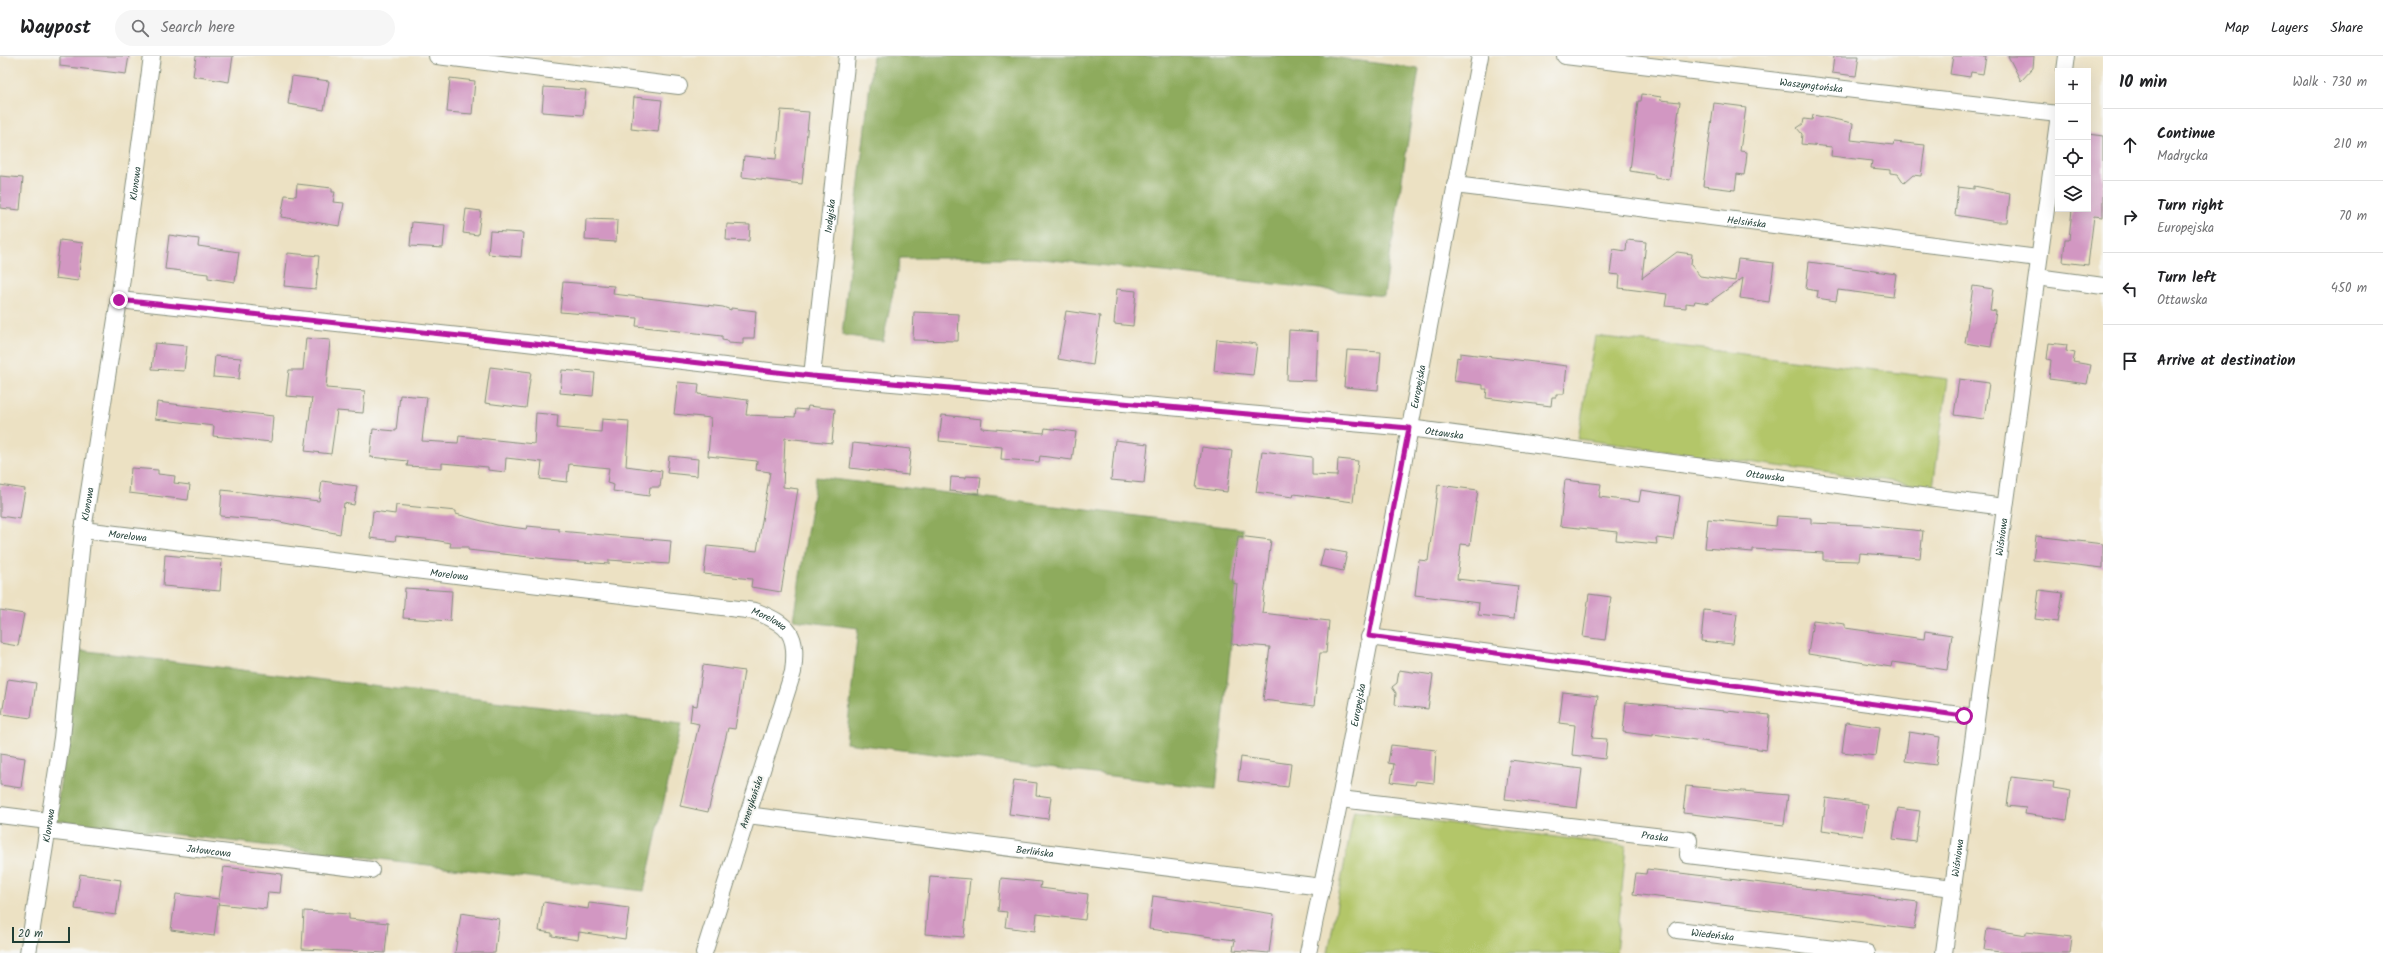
<!DOCTYPE html>
<html lang="en">
<head>
<meta charset="utf-8">
<style>
	body { margin:0; font-family:Kalam,sans-serif; background:#f6f6f6; color:#202124 }
	.controls { position:absolute; right:12px; top:12px; display:grid; overflow:hidden; border-radius:0px; box-shadow:0 4px 16px #0002 }
	.controls button { width:36px; height:36px; display:grid; place-items:center; padding:0; border:0; border-bottom:1px solid #e0e0e0; background:#fff; color:#202124; font:20px sans-serif }
	.scale { position:absolute; left:12px; bottom:10px; width:58px; box-sizing:border-box; padding-left:4px; border:2px solid #1f3d34; border-top:0; font-size:11px; line-height:14px; white-space:nowrap; color:#1f3d34; -webkit-text-stroke:3px #f6f6f2; paint-order:stroke }
	.stop { position:absolute; width:12px; height:12px; margin:-9px; border:3px solid #b5179e; border-radius:50%; background:#fff }
	.stop.end { background:#b5179e; border-color:#fff; box-shadow:0 1px 4px #0008 }
	.list { margin:0; padding:0; list-style:none }
	h2 { display:flex; justify-content:space-between; align-items:center; height:52px; margin:0; padding:0 16px; font-size:17px }
	h2 small { font-size:13px; font-weight:400; color:#757577 }
	.list li { display:grid; grid-template-columns:26px 1fr auto; gap:12px; align-items:center; box-sizing:border-box; height:72px; padding:0 16px; border-top:1px solid #e0e0e0 }
	.list b { display:block; font-size:15px; white-space:nowrap }
	.list p { margin:0; font-size:13px; white-space:nowrap; color:#757577 }
	.list em { font-size:13px; font-style:normal; color:#757577 }
	.icon { flex:none; width:22px; height:22px; fill:none; stroke:currentColor; stroke-width:2; stroke-linecap:round; stroke-linejoin:round }
	.map { position:relative; flex:none; width:2103px; height:897px; overflow:hidden }
	header { display:flex; align-items:center; gap:24px; box-sizing:border-box; height:56px; padding:0 20px; background:#fff; border-bottom:1px solid #e0e0e0 }
	header strong { font-size:19px }
	nav { display:flex; gap:22px; margin-inline-start:auto; font-size:14px }
	.search { width:280px; height:36px; background:#f6f6f6; display:flex; align-items:center; gap:10px; box-sizing:border-box; padding:0 14px; border-radius:22px; color:#757577; font-size:15px }
	main { display:flex }
	aside { flex:1; background:#fff }
	.map>svg:first-child { display:block }
</style>
</head>
<body>
<header>
<strong>Waypost</strong>
<div class="search"><svg class="icon" aria-label="search" viewBox="0 0 24 24"><circle cx="10" cy="10" r="6"/><path d="M15 15l6 6"/></svg>Search here</div>
<nav><a>Map</a><a>Layers</a><a>Share</a></nav>
</header>
<main>
<div class="map">
<svg width="2103" height="897" viewBox="0 0 2103 897">
	<rect width="100%" height="100%" fill="#f6f6f2"/>
	<filter id="ink" filterUnits="userSpaceOnUse"><feTurbulence type="fractalNoise" baseFrequency=".025" numOctaves="2"/><feDisplacementMap in="SourceGraphic" scale="8" xChannelSelector="R" yChannelSelector="G"/><feConvolveMatrix kernelMatrix="1 2 1 2 8 2 1 2 1" color-interpolation-filters="sRGB"/></filter>
	<filter id="wash" filterUnits="userSpaceOnUse"><feTurbulence type="fractalNoise" baseFrequency=".012" numOctaves="4" result="noise"/><feDisplacementMap in="SourceGraphic" scale="16" xChannelSelector="R" yChannelSelector="G"/><feGaussianBlur stdDeviation="0.9" result="paint"/><feColorMatrix in="noise" values="0 0 0 0 0 0 0 0 0 0 0 0 0 0 0 0 0 1.4 0 .05"/><feComposite in="paint" operator="in"/></filter>
	<g filter="url(#wash)">
		<rect width="100%" height="100%" fill="#ece1c3"/>
		<!-- green -->
		<g fill="#b3c669" stroke="#69824e">
			<path d="M 1595,280 L 1948,323 L 1933,431 L 1578,383 Z"/>
			<path d="M 1354,755 L 1626,790 L 1616,897 L 1328,897 Z"/>
		</g>
		<!-- forest -->
		<g fill="#8eab5d" stroke="#567448">
			<path d="M 873,0 L 1324,0 L 1419,13 L 1384,240 L 1034,202 L 900,202 L 883,285 L 842,279 Z"/>
			<path d="M 816,421 L 1243,473 L 1216,733 L 846,687 L 858,572 L 793,564 Z"/>
			<path d="M 79,594 L 681,668 L 644,835 L 55,764 Z"/>
		</g>
		<g id="blocks">
			<!-- building -->
			<g fill="#d297c2">
				<path d="M 60,0 L 129,0 L 126,18 L 60,10 Z"/>
				<path d="M 196,0 L 233,0 L 229,26 L 193,20 Z"/>
				<path d="M 1834,0 L 1859,0 L 1856,20 L 1832,17 Z"/>
				<path d="M 1953,0 L 1986,0 L 1983,18 L 1971,16 L 1970,21 L 1950,18 Z"/>
				<path d="M 2008,0 L 2034,0 L 2033,12 L 2021,25 Z"/>
				<path d="M 292,20 L 329,25 L 324,54 L 288,48 Z"/>
				<path d="M 450,22 L 475,25 L 472,58 L 447,56 Z"/>
				<path d="M 544,31 L 586,34 L 583,59 L 542,56 Z"/>
				<path d="M 1642,38 L 1661,41 L 1660,44 L 1680,46 L 1669,124 L 1655,122 L 1655,119 L 1630,115 L 1638,45 L 1641,45 Z"/>
				<path d="M 634,41 L 662,44 L 658,76 L 631,73 Z"/>
				<path d="M 1714,47 L 1746,51 L 1740,95 L 1747,96 L 1746,107 L 1744,119 L 1737,118 L 1735,134 L 1703,130 Z"/>
				<path d="M 781,54 L 809,56 L 802,128 L 742,121 L 744,100 L 776,103 Z"/>
				<path d="M 1813,59 L 1853,67 L 1851,84 L 1893,89 L 1894,86 L 1925,89 L 1921,120 L 1913,119 L 1904,127 L 1898,118 L 1890,117 L 1890,114 L 1871,112 L 1872,105 L 1831,100 L 1832,91 L 1801,88 L 1802,78 L 1797,72 L 1803,68 L 1804,63 L 1812,64 Z"/>
				<path d="M 2088,78 L 2103,80 L 2103,161 L 2094,160 L 2088,209 L 2063,206 L 2065,184 L 2069,184 L 2072,153 L 2088,153 Z"/>
				<path d="M 0,120 L 23,122 L 20,154 L 0,152 Z"/>
				<path d="M 297,128 L 332,132 L 332,136 L 335,136 L 333,146 L 344,147 L 340,170 L 281,161 L 285,139 L 296,140 Z"/>
				<path d="M 1974,130 L 2010,137 L 2007,166 L 1997,166 L 1955,159 L 1958,131 L 1974,133 Z"/>
				<path d="M 466,153 L 481,155 L 478,179 L 463,177 Z"/>
				<path d="M 586,163 L 617,164 L 616,186 L 585,184 Z"/>
				<path d="M 412,166 L 445,169 L 443,192 L 410,190 Z"/>
				<path d="M 727,168 L 750,169 L 749,185 L 726,184 Z"/>
				<path d="M 490,175 L 523,177 L 521,201 L 488,198 Z"/>
				<path d="M 169,179 L 199,183 L 198,190 L 239,196 L 235,226 L 208,222 L 208,218 L 165,213 Z"/>
				<path d="M 60,184 L 83,187 L 78,225 L 55,222 Z"/>
				<path d="M 1627,184 L 1646,186 L 1642,222 L 1677,196 L 1692,198 L 1691,209 L 1700,220 L 1735,225 L 1738,203 L 1774,207 L 1769,246 L 1740,242 L 1743,222 L 1708,247 L 1695,245 L 1694,248 L 1686,247 L 1686,252 L 1665,250 L 1667,238 L 1619,232 L 1620,219 L 1610,218 L 1613,193 L 1626,195 Z"/>
				<path d="M 288,197 L 319,200 L 316,233 L 284,230 Z"/>
				<path d="M 1809,206 L 1896,218 L 1893,241 L 1838,234 L 1836,245 L 1817,242 L 1818,235 L 1806,233 Z"/>
				<path d="M 563,226 L 614,230 L 613,238 L 723,251 L 731,254 L 731,252 L 756,255 L 754,282 L 743,282 L 743,288 L 728,287 L 728,285 L 722,284 L 722,280 L 636,270 L 637,262 L 560,256 Z"/>
				<path d="M 1973,230 L 1993,233 L 1990,254 L 1996,255 L 1991,291 L 1965,287 Z"/>
				<path d="M 1117,233 L 1136,235 L 1133,270 L 1114,268 Z"/>
				<path d="M 1066,255 L 1100,260 L 1093,309 L 1058,303 Z"/>
				<path d="M 914,256 L 959,258 L 958,285 L 913,284 Z"/>
				<path d="M 1289,274 L 1318,276 L 1316,325 L 1287,324 Z"/>
				<path d="M 306,282 L 330,284 L 326,332 L 365,335 L 363,357 L 337,355 L 331,398 L 305,395 L 312,342 L 286,340 L 289,314 L 303,314 Z"/>
				<path d="M 1217,283 L 1257,288 L 1253,319 L 1214,315 Z"/>
				<path d="M 155,287 L 187,290 L 184,315 L 152,313 Z"/>
				<path d="M 2049,287 L 2067,289 L 2066,295 L 2075,297 L 2073,306 L 2091,309 L 2087,328 L 2049,323 L 2051,304 L 2047,303 Z"/>
				<path d="M 1347,294 L 1381,296 L 1378,334 L 1344,331 Z"/>
				<path d="M 1460,297 L 1567,310 L 1564,338 L 1556,338 L 1556,341 L 1552,341 L 1551,350 L 1486,342 L 1487,333 L 1483,333 L 1483,329 L 1454,325 L 1457,301 L 1460,302 Z"/>
				<path d="M 215,300 L 241,302 L 239,323 L 213,321 Z"/>
				<path d="M 490,311 L 531,316 L 526,352 L 485,347 Z"/>
				<path d="M 562,314 L 595,317 L 593,340 L 560,337 Z"/>
				<path d="M 1959,323 L 1989,327 L 1984,363 L 1954,359 Z"/>
				<path d="M 678,326 L 699,328 L 698,338 L 748,344 L 746,359 L 795,361 L 796,353 L 807,354 L 808,350 L 835,353 L 832,387 L 785,382 L 783,431 L 798,433 L 781,536 L 751,531 L 752,523 L 704,518 L 707,490 L 757,495 L 770,416 L 756,414 L 757,405 L 708,400 L 711,362 L 674,358 Z"/>
				<path d="M 400,339 L 427,341 L 422,385 L 458,387 L 459,380 L 534,388 L 536,357 L 558,359 L 557,372 L 601,376 L 602,363 L 629,365 L 626,410 L 662,415 L 660,431 L 650,431 L 649,440 L 613,435 L 614,429 L 607,427 L 609,412 L 569,408 L 567,426 L 540,423 L 542,406 L 506,402 L 505,416 L 488,414 L 488,411 L 442,407 L 442,412 L 407,410 L 408,405 L 370,401 L 373,373 L 396,375 Z"/>
				<path d="M 157,346 L 273,360 L 271,386 L 213,380 L 214,370 L 155,363 Z"/>
				<path d="M 942,359 L 982,363 L 981,372 L 1044,377 L 1045,372 L 1076,376 L 1072,404 L 1040,400 L 1039,406 L 1001,403 L 1002,391 L 939,385 Z"/>
				<path d="M 1115,384 L 1148,388 L 1144,427 L 1111,424 Z"/>
				<path d="M 853,387 L 911,393 L 908,419 L 850,412 Z"/>
				<path d="M 1202,391 L 1232,395 L 1227,436 L 1196,432 Z"/>
				<path d="M 1262,395 L 1312,401 L 1312,419 L 1337,420 L 1338,403 L 1358,405 L 1353,446 L 1294,438 L 1293,441 L 1256,436 Z"/>
				<path d="M 669,400 L 698,403 L 697,420 L 667,417 Z"/>
				<path d="M 131,412 L 158,414 L 158,418 L 175,420 L 174,427 L 190,429 L 188,444 L 129,437 Z"/>
				<path d="M 966,420 L 981,421 L 979,438 L 950,435 L 951,421 L 966,422 Z"/>
				<path d="M 1565,424 L 1601,428 L 1599,441 L 1639,446 L 1641,434 L 1680,440 L 1673,484 L 1656,482 L 1657,488 L 1616,484 L 1617,476 L 1560,470 Z"/>
				<path d="M 322,425 L 357,430 L 354,449 L 344,447 L 340,478 L 270,464 L 220,460 L 222,434 L 319,445 Z"/>
				<path d="M 0,429 L 25,433 L 20,463 L 0,460 Z"/>
				<path d="M 1438,429 L 1478,434 L 1470,489 L 1461,488 L 1457,523 L 1518,530 L 1514,563 L 1478,559 L 1479,547 L 1415,539 L 1419,504 L 1428,505 Z"/>
				<path d="M 396,449 L 456,455 L 456,458 L 497,469 L 526,473 L 527,470 L 559,473 L 559,475 L 671,485 L 669,508 L 609,504 L 609,508 L 555,504 L 468,494 L 468,491 L 450,491 L 451,487 L 434,484 L 396,480 L 395,485 L 370,482 L 373,455 L 395,458 Z"/>
				<path d="M 1777,460 L 1811,462 L 1811,467 L 1862,469 L 1923,475 L 1920,502 L 1860,497 L 1859,505 L 1823,504 L 1823,497 L 1753,493 L 1753,496 L 1705,492 L 1708,463 L 1776,470 Z"/>
				<path d="M 1238,480 L 1271,484 L 1262,557 L 1329,565 L 1326,597 L 1320,597 L 1314,650 L 1263,644 L 1270,591 L 1231,588 L 1237,528 L 1232,527 Z"/>
				<path d="M 2036,480 L 2103,488 L 2103,512 L 2033,504 Z"/>
				<path d="M 1324,493 L 1347,497 L 1343,515 L 1320,510 Z"/>
				<path d="M 165,499 L 222,504 L 220,535 L 163,530 Z"/>
				<path d="M 405,532 L 452,535 L 450,565 L 403,562 Z"/>
				<path d="M 2039,534 L 2063,537 L 2058,566 L 2035,563 Z"/>
				<path d="M 1589,538 L 1611,541 L 1605,584 L 1583,581 Z"/>
				<path d="M 0,554 L 24,558 L 18,590 L 0,587 Z"/>
				<path d="M 1704,554 L 1737,558 L 1733,588 L 1701,585 Z"/>
				<path d="M 1813,564 L 1845,568 L 1845,572 L 1924,583 L 1925,575 L 1952,579 L 1947,614 L 1892,606 L 1891,611 L 1808,598 Z"/>
				<path d="M 703,609 L 744,615 L 735,673 L 728,672 L 708,756 L 680,750 L 699,668 L 690,666 L 692,649 L 697,650 Z"/>
				<path d="M 1399,614 L 1433,619 L 1428,653 L 1395,649 L 1396,637 L 1392,631 L 1397,627 Z"/>
				<path d="M 8,623 L 36,627 L 31,662 L 2,658 Z"/>
				<path d="M 1563,636 L 1598,640 L 1592,682 L 1607,683 L 1605,703 L 1572,699 L 1575,669 L 1559,667 Z"/>
				<path d="M 1626,646 L 1770,659 L 1766,694 L 1653,678 L 1653,680 L 1623,676 Z"/>
				<path d="M 1846,666 L 1880,671 L 1876,700 L 1842,696 Z"/>
				<path d="M 1909,676 L 1940,681 L 1936,709 L 1905,705 Z"/>
				<path d="M 1391,689 L 1436,694 L 1434,727 L 1416,725 L 1415,729 L 1391,726 L 1394,708 L 1388,707 Z"/>
				<path d="M 0,698 L 25,702 L 21,732 L 0,729 Z"/>
				<path d="M 1241,701 L 1291,708 L 1288,731 L 1238,725 Z"/>
				<path d="M 1510,704 L 1582,713 L 1577,752 L 1505,743 Z"/>
				<path d="M 2011,721 L 2054,726 L 2053,732 L 2071,735 L 2067,764 L 2025,758 L 2026,752 L 2007,750 Z"/>
				<path d="M 1014,724 L 1037,727 L 1036,739 L 1051,741 L 1048,763 L 1009,758 Z"/>
				<path d="M 1686,730 L 1788,739 L 1784,769 L 1683,757 Z"/>
				<path d="M 1826,742 L 1868,748 L 1863,780 L 1822,774 Z"/>
				<path d="M 1898,752 L 1920,755 L 1916,786 L 1893,783 Z"/>
				<path d="M 224,811 L 282,818 L 280,837 L 268,836 L 266,853 L 218,848 Z"/>
				<path d="M 1647,813 L 1918,846 L 1914,873 L 1633,838 L 1636,817 L 1646,818 Z"/>
				<path d="M 80,818 L 121,824 L 116,859 L 75,853 Z"/>
				<path d="M 930,820 L 970,823 L 964,881 L 925,878 Z"/>
				<path d="M 1001,822 L 1041,826 L 1040,832 L 1088,838 L 1085,864 L 1037,858 L 1035,875 L 1005,871 L 1007,856 L 998,855 Z"/>
				<path d="M 176,838 L 219,843 L 214,880 L 171,874 Z"/>
				<path d="M 1153,840 L 1274,858 L 1269,897 L 1233,894 L 1235,884 L 1149,873 Z"/>
				<path d="M 543,846 L 588,853 L 589,847 L 629,852 L 625,883 L 579,876 L 578,884 L 552,880 L 552,877 L 539,875 Z"/>
				<path d="M 304,855 L 349,858 L 349,863 L 388,867 L 385,897 L 302,893 Z"/>
				<path d="M 461,857 L 499,863 L 495,897 L 455,897 Z"/>
				<path d="M 1987,873 L 2026,879 L 2026,876 L 2072,881 L 2070,897 L 2008,897 L 1984,894 Z"/>
			</g>
		</g>
	</g>
	<g filter="url(#ink)">
		<use href="#blocks" fill-opacity="0" stroke="#868f7c" stroke-width="1"/>
		<g fill="none" stroke-linecap="round" stroke-linejoin="round">
			<!-- street casing -->
			<g stroke="#868f7c" stroke-width="18">
				<g id="street">
					<path d="M 437,0 L 679,30"/>
					<path id="s1" d="M 1565,0 L 2058,58"/>
					<path d="M 2065,15 L 2067,0"/>
					<path id="s2" d="M 1455,129 L 2038,202"/>
					<path d="M 2037,221 L 2103,230"/>
					<path id="s3" d="M 119,244 L 526,287 L 812,320 L 1409,372 L 2004,451"/>
					<path id="s4" d="M 812,320 L 847,0"/>
					<path id="s5" d="M 83,474 L 755,555 C 790,569 798,578 793,616 L 704,897"/>
					<path d="M 1369,581 L 1975,661"/>
					<path id="s6" d="M 1340,743 L 1689,784 L 1688,799 L 1953,832"/>
					<path d="M 0,759 L 48,765"/>
					<path id="s7" d="M 747,759 L 1322,831"/>
					<path id="s8" d="M 47,775 L 371,814"/>
					<path id="s9" d="M 1677,874 L 1867,897"/>
					<path id="s10" d="M 28,897 L 62,682 L 83,474 L 119,244 L 152,0"/>
					<path id="s11" d="M 1308,897 L 1340,743 L 1480,0"/>
					<path id="s12" d="M 1944,897 L 2058,66"/>
				</g>
			</g>
			<!-- street -->
			<use href="#street" stroke="#fff" stroke-width="16"/>
		</g>
	</g>
	<g fill="none" stroke-linecap="round" stroke-linejoin="round" filter="url(#ink)">
		<!-- route -->
		<path stroke="#b5179e" stroke-width="5" d="M 119,244 L 526,287 L 812,320 L 1409,372 L 1369,580 L 1964,660"/>
	</g>
	<g text-anchor="middle" stroke-width="4" stroke-linejoin="round" paint-order="stroke">
		<!-- street labels -->
		<g font-size="10" fill="#1f3d34" stroke="#f6f6f2">
			<text dy="4" stroke="none"><textPath href="#s1" startOffset="248">Waszyngtońska</textPath></text>
			<text dy="4" stroke="none"><textPath href="#s10" startOffset="777">Klonowa</textPath></text>
			<text dy="4" stroke="none"><textPath href="#s4" startOffset="161">Indyjska</textPath></text>
			<text dy="4" stroke="none"><textPath href="#s2" startOffset="294">Helsińska</textPath></text>
			<text dy="4" stroke="none"><textPath href="#s11" startOffset="577">Europejska</textPath></text>
			<text dy="4" stroke="none"><textPath href="#s3" startOffset="1332">Ottawska</textPath></text>
			<text dy="4" stroke="none"><textPath href="#s3" startOffset="1656">Ottawska</textPath></text>
			<text dy="4" stroke="none"><textPath href="#s10" startOffset="453">Klonowa</textPath></text>
			<text dy="4" stroke="none"><textPath href="#s5" startOffset="45">Morelowa</textPath></text>
			<text dy="4" stroke="none"><textPath href="#s12" startOffset="420">Wiśniowa</textPath></text>
			<text dy="4" stroke="none"><textPath href="#s5" startOffset="369">Morelowa</textPath></text>
			<text dy="4" stroke="none"><textPath href="#s5" startOffset="693">Morelowa</textPath></text>
			<text dy="4" stroke="none"><textPath href="#s11" startOffset="253">Europejska</textPath></text>
			<text transform="translate(751 746) rotate(-72)" y="4">Amerykańska</text>
			<text dy="4" stroke="none"><textPath href="#s10" startOffset="129">Klonowa</textPath></text>
			<text dy="4" stroke="none"><textPath href="#s6" startOffset="317">Praska</textPath></text>
			<text dy="4" stroke="none"><textPath href="#s8" startOffset="163">Jałowcowa</textPath></text>
			<text dy="4" stroke="none"><textPath href="#s7" startOffset="290">Berlińska</textPath></text>
			<text dy="4" stroke="none"><textPath href="#s12" startOffset="96">Wiśniowa</textPath></text>
			<text dy="4" stroke="none"><textPath href="#s9" startOffset="36">Wiedeńska</textPath></text>
		</g>
	</g>
</svg>
<div class="controls">
<button>+</button>
<button>−</button>
<button><svg class="icon" aria-label="locate" viewBox="0 0 24 24"><circle cx="12" cy="12" r="6"/><path d="M12 2v4M12 18v4M2 12h4M18 12h4"/></svg></button>
<button><svg class="icon" aria-label="layers" viewBox="0 0 24 24"><path d="M12 4l9 5-9 5-9-5zM3 14l9 5 9-5"/></svg></button>
</div>
<div class="scale">20 m</div>
<div class="stop" style="left:1964px;top:660px"></div>
<div class="stop end" style="left:119px;top:244px"></div>
</div>
<aside>
<h2>10 min<small>Walk · 730 m</small></h2>
<ul class="list">
<li><svg class="icon" aria-label="ahead" viewBox="0 0 24 24"><path d="M12 20V5M6 11l6-6 6 6"/></svg><div><b>Continue</b><p>Madrycka</p></div><em>210 m</em></li>
<li><svg class="icon" aria-label="right" viewBox="0 0 24 24"><path d="M7 20v-9h11M14 6l5 5-5 5"/></svg><div><b>Turn right</b><p>Europejska</p></div><em>70 m</em></li>
<li><svg class="icon" aria-label="left" viewBox="0 0 24 24"><path d="M17 20v-9H6M10 6l-5 5 5 5"/></svg><div><b>Turn left</b><p>Ottawska</p></div><em>450 m</em></li>
<li><svg class="icon" aria-label="arrive" viewBox="0 0 24 24"><path d="M6 21V4h12l-3 4 3 4H6"/></svg><div><b>Arrive at destination</b></div></li>
</ul>
</aside>
</main>
</body>
</html>
